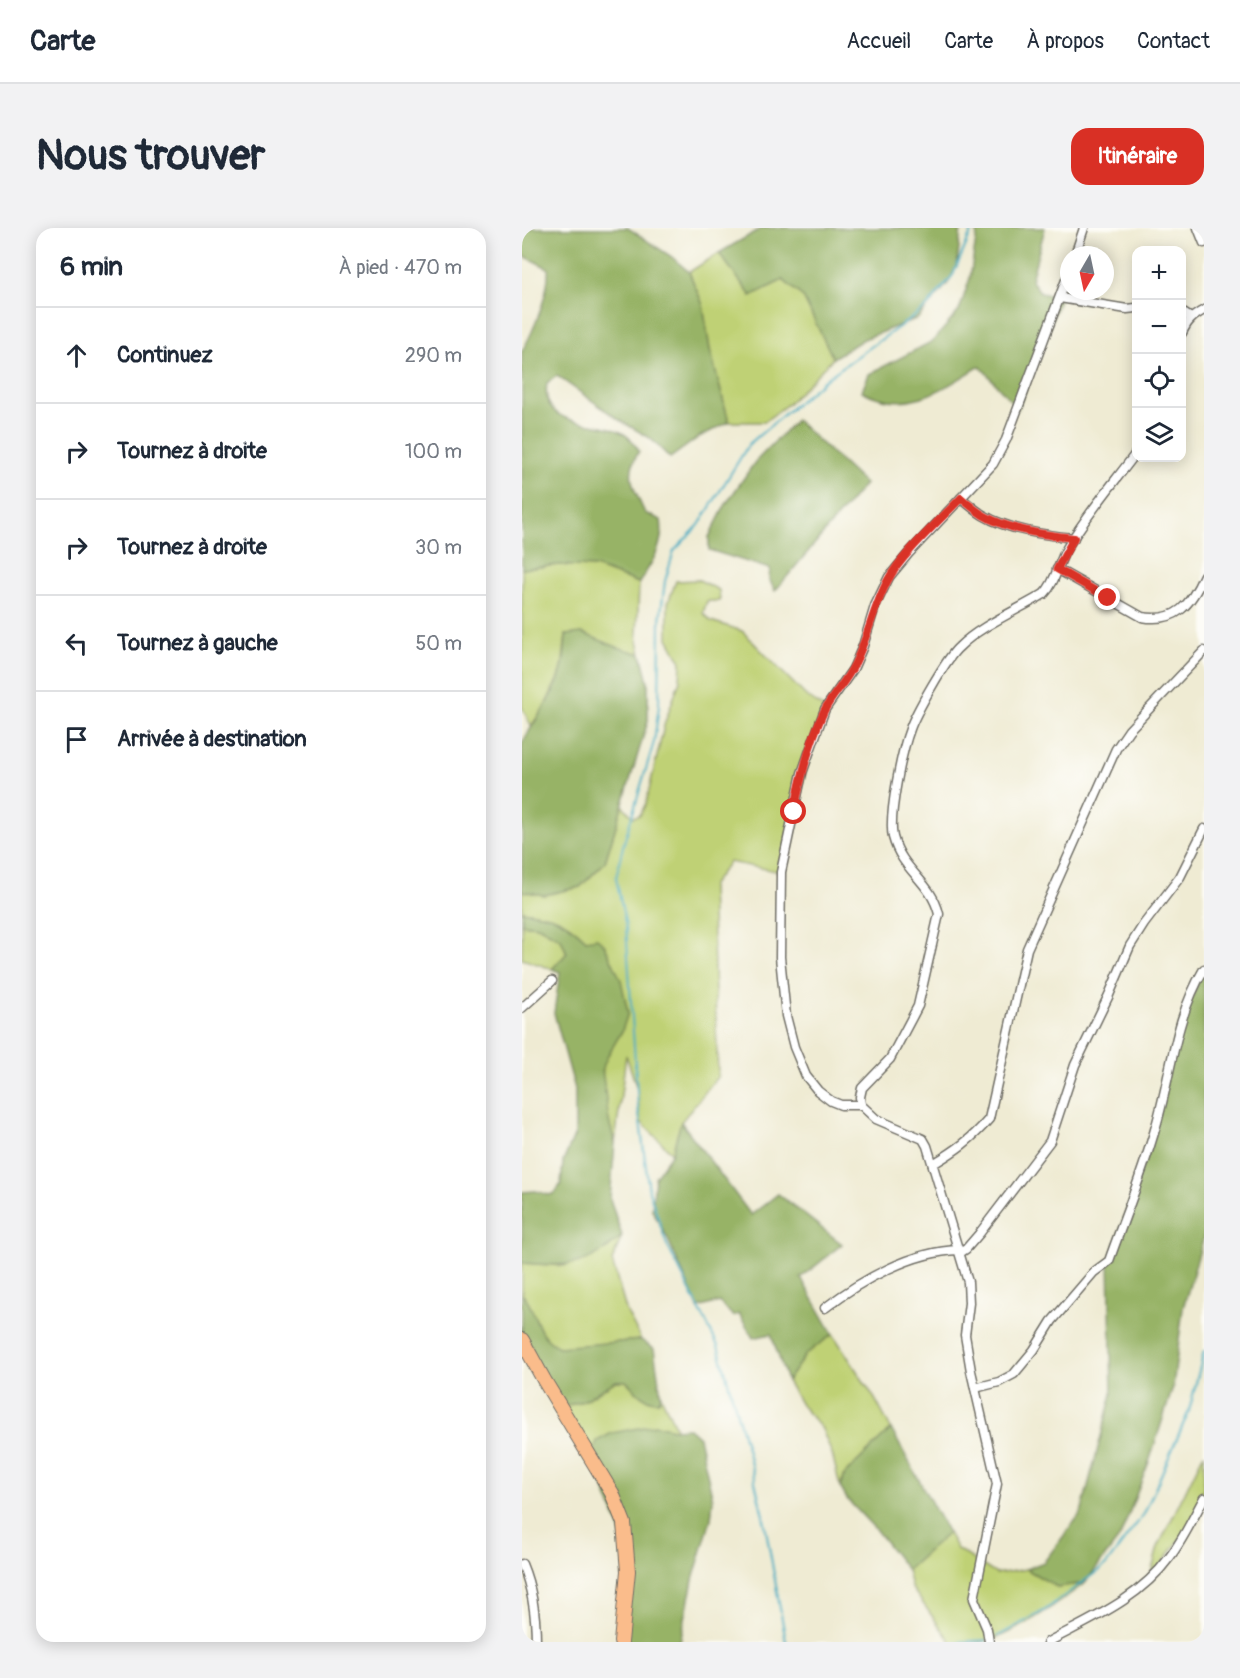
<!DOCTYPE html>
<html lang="fr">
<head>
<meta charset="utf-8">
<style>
	body { margin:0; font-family:Pangolin,sans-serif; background:#f2f2f3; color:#1f2937 }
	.controls { position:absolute; right:18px; top:18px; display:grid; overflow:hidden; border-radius:12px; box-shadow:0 3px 15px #0003 }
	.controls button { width:54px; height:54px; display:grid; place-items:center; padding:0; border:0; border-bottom:2px solid #e0e1e3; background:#fff; color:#1f2937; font:30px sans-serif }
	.compass { position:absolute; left:538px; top:18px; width:54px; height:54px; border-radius:50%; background:#fff; box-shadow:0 3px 15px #0003; rotate:189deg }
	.stop { position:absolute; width:18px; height:18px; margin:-14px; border:4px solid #d93025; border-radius:50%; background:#fff }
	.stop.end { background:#d93025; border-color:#fff; box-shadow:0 2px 6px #0008 }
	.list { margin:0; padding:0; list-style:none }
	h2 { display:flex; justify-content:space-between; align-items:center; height:78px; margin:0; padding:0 24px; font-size:26px }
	h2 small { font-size:20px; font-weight:400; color:#747a83 }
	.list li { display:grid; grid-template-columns:39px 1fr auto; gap:18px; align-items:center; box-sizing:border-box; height:96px; padding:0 24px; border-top:2px solid #e0e1e3 }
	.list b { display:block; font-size:22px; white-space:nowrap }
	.list em { font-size:20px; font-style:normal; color:#747a83 }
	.icon { flex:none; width:33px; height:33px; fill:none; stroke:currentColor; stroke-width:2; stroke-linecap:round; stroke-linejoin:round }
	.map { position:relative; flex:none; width:682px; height:1414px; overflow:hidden; border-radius:18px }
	header { display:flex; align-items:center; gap:36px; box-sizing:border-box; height:84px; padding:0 30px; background:#fff; border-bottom:2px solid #e0e1e3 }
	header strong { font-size:28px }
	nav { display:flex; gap:33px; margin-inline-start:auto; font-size:21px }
	.intro { display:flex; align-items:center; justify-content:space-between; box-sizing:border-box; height:144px; padding:0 36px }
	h1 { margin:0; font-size:42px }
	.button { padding:15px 27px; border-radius:18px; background:#d93025; color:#fff; font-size:21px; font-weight:700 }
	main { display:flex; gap:36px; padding:0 36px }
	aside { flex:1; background:#fff; border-radius:18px; box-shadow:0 3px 15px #0003 }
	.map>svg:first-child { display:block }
</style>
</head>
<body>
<header>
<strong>Carte</strong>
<nav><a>Accueil</a><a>Carte</a><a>À propos</a><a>Contact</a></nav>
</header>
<div class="intro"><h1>Nous trouver</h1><a class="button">Itinéraire</a></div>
<main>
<aside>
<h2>6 min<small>À pied · 470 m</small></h2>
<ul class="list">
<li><svg class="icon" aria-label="ahead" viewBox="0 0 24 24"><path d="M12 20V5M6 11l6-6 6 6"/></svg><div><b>Continuez</b></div><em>290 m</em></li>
<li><svg class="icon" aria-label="right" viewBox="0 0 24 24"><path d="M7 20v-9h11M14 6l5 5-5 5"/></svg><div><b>Tournez à droite</b></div><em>100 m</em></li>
<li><svg class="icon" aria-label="right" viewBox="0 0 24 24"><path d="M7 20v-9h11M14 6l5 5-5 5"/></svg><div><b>Tournez à droite</b></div><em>30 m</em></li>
<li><svg class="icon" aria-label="left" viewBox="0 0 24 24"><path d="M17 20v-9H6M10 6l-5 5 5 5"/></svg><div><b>Tournez à gauche</b></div><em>50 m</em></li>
<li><svg class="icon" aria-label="arrive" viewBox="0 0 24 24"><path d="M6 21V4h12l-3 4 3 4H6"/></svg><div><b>Arrivée à destination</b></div></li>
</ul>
</aside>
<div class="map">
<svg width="682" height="1414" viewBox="0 0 682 1414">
	<rect width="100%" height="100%" fill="#fdfcf7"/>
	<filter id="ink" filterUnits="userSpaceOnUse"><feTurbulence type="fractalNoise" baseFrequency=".0167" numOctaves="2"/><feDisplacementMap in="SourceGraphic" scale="12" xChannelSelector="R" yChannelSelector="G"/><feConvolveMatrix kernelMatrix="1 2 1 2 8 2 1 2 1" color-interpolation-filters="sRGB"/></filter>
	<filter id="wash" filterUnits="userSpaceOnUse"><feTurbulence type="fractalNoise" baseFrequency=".008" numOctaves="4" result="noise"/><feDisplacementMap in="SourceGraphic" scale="24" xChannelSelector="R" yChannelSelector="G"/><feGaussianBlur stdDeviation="1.35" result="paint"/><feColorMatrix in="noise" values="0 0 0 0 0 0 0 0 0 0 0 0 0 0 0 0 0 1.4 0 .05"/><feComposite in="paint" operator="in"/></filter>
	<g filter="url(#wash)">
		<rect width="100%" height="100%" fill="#efebd3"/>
		<!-- green -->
		<g fill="#bfd174" stroke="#757e50" stroke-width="1.5">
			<path d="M 197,25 L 229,67 L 261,52 L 281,69 L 311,130 L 267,175 L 242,194 L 207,194 L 188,122 L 181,77 L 167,44 Z"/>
			<path d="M 37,337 L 73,339 L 117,355 L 115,408 L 119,426 L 44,407 L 40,441 L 22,480 L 9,498 L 0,479 L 0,341 Z"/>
			<path d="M 177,352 L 197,362 L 198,373 L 185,373 L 181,385 L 189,393 L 220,403 L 284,468 L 303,481 L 293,504 L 259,644 L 207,634 L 189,658 L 196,848 L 159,894 L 150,925 L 118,893 L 115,861 L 104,827 L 93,915 C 87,895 77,861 81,841 C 83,827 93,814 100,803 L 64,712 C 42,690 30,687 0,683 L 0,663 L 22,667 L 58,659 L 83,634 L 100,577 L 111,589 L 118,587 L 124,575 L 143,494 L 158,452 L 159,434 L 146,410 L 146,375 L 154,353 Z"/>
			<path d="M 0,696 L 16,698 L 39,711 L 45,726 L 30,741 L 0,731 Z"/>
			<path d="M 100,1008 L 90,1033 L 104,1082 L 119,1112 L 37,1120 C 11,1107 17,1084 0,1066 L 0,1035 L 42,1038 L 85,1021 Z"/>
			<path d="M 311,1106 L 353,1171 L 369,1201 L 323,1246 L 318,1259 L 311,1229 L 300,1201 L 279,1177 L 265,1153 L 284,1126 Z"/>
			<path d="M 93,1153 L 104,1153 C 115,1163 121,1173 136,1173 L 139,1168 L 154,1200 L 151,1201 L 132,1197 L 70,1229 L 39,1179 L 61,1173 Z"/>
			<path d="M 682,1225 L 682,1270 L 665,1302 L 627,1353 L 636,1319 Z"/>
			<path d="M 426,1305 L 435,1321 L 474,1346 L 504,1341 L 535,1359 L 563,1355 C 538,1374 489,1410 458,1414 C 449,1414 439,1414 429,1414 L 389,1359 L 385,1342 Z"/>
		</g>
		<!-- forest -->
		<g fill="#97b366" stroke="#616f48" stroke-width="1.5">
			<path d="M 0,0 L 106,0 L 150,29 L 167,44 L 181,77 L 188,122 L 207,194 L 177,209 L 148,230 L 128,210 L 99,193 L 35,148 L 25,155 C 17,205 81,188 105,208 C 110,212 114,218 117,223 C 102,246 112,262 123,285 L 139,292 C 143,316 130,335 117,355 L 73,339 L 37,337 L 0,341 L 0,123 C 12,103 28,63 26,40 L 0,27 Z"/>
			<path d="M 240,0 L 439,0 L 435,38 L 426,55 L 396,90 L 342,111 L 311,130 L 281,69 L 261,52 L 229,68 L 197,25 Z"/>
			<path d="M 452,0 L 523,0 L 509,52 L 519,65 L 538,70 L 496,181 L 458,138 C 420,162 384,187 340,163 L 347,146 L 411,113 L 437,83 L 448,50 L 455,5 Z"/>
			<path d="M 274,192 L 343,256 L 253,363 L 247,351 L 248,341 L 187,322 L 187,309 L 204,276 L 233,234 Z"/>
			<path d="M 60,405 L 95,419 L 119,426 L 126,453 L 126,493 L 83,634 L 58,659 L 22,667 L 0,663 L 0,516 C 12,491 34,468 40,440 C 43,430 43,418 44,407 Z"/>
			<path d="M 0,683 C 30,687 42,690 64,712 L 75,710 L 82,716 L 99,752 L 106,785 L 100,803 L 86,827 L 80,841 L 87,893 L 93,915 L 88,971 L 100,1008 C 63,1041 47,1038 0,1035 L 0,964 L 14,963 L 27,967 L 33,965 L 39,956 L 41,934 L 53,906 L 53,861 L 32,785 L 38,744 L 30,741 L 45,725 L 39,711 L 16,698 L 0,696 Z"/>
			<path d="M 682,741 L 682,1008 L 661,1080 L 651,1159 L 628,1231 L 598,1309 L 563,1355 L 535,1359 L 504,1341 L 522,1334 L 559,1285 L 590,1166 L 587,1033 L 634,898 L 655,802 Z"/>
			<path d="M 159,894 L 229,987 L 256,966 L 320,1016 L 279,1050 L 311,1106 L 284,1126 L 265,1153 L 249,1106 L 231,1110 L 217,1086 L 211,1088 L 197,1074 L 176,1080 L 145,1009 L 130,982 L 133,949 L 150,925 Z"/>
			<path d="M 0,1066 C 17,1084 11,1107 37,1119 L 119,1112 L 132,1121 L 139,1168 L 137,1173 C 121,1173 115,1163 104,1153 L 94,1153 L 61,1173 L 39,1179 L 0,1112 Z"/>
			<path d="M 133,1197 L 151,1201 L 167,1200 L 177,1209 L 191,1272 L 189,1291 L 171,1352 L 158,1414 L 99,1414 L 105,1320 L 70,1229 L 75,1213 L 90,1205 Z"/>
			<path d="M 369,1201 L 426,1305 L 385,1342 L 354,1302 L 325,1271 L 318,1259 L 323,1246 Z"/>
		</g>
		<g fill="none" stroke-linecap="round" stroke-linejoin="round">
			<!-- stream -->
			<g stroke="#44acc3" stroke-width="2">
				<path d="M 476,1408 L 523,1382 L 584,1337 L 622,1286 L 667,1183 L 682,1123"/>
				<path d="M 264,1414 L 243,1296 L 226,1224 L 196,1118 L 145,1017 L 127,963 L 116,878 L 104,699 L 94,650 L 101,618 L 132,514 L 137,478 L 138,392 L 143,353 L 152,323 L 177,297 L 227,216 L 305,150 L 405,79 L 431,47 L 451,0"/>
				<path d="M 434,1414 L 464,1412"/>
			</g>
		</g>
	</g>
	<g filter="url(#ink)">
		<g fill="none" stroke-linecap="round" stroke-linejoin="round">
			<!-- minor casing -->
			<g stroke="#706e66" stroke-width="11">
				<g id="minor">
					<path d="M 676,0 L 682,15"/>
					<path d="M 553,27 L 562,0"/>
					<path d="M 538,70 L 605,81 L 614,80"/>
					<path d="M 660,84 L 669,90"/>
					<path d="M 660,105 C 665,93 671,88 682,82"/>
					<path d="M 439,270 C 446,276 453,282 461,287 C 486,302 523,307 552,310"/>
					<path d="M 535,341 L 620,389 C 654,395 669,377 682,347"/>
					<path d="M 0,780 L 30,753"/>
					<path d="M 339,877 L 319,877 L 309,873 L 296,863 L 284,848 L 272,819 L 264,788 L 258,729 L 259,644 L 280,545 L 303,481 L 331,441 L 341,418 L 353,378 L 367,349 L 387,325 L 471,236 L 484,212 L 547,44"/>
					<path d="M 411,936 C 433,923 450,911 467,891 L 505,721 L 594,521 L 607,502 L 682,423"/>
					<path d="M 438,1025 L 444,1021 L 457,1006 L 528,913 L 553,837 L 587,767 L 608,718 L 622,696 L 658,649 L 682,601"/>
					<path d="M 303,1080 C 339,1052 391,1023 437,1022"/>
					<path d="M 453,1160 L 477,1154 L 492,1146 L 512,1122 L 530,1093 L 572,1044 L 587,1033 C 603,988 621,944 634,898 C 650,843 652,792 682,741"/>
					<path d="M 0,1336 C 10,1360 14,1388 14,1414"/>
					<path d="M 467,1414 L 465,1401 L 452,1371 L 475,1256 L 449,1143 L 443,1107 L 447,1075 L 446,1054 L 405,918 L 401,911 L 354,891 L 339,877 L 338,869 L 340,860 L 368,831 L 396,778 L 417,686 C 409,653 380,643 371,609 C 366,589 380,522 388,501 C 393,486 425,429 437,419 C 458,398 496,382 522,366 C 534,354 536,335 545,320 C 565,286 591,256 614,225"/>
					<path d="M 526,1414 C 569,1391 617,1371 647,1330 C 661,1312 671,1290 682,1270"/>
				</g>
			</g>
			<!-- trunk casing -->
			<g stroke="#706e66" stroke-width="16">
				<path id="trunk" d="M 0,1112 L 22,1152 L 90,1265 L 102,1295 L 106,1343 L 99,1414"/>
			</g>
			<!-- minor -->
			<use href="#minor" stroke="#fff" stroke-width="8"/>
			<!-- trunk -->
			<use href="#trunk" stroke="#fabc8b" stroke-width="14"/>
		</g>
	</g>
	<g fill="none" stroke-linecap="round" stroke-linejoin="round" filter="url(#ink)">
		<!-- route -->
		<path stroke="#d93025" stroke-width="8" d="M 272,584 C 279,550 287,515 302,483 C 310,467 324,454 332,437 C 346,410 351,380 366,352 C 379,327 418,292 439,270 C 446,276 453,282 461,287 C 486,302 523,307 552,310 L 535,341 L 586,370"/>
	</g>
</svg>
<div class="controls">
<button>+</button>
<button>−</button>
<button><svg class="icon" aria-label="locate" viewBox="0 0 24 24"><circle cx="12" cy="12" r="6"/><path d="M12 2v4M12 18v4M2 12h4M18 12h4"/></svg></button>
<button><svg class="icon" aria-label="layers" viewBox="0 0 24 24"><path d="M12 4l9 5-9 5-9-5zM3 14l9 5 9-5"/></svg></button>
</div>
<svg class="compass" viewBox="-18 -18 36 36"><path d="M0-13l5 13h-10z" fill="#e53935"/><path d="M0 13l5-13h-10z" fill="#747a83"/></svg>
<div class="stop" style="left:272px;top:584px"></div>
<div class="stop end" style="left:586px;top:370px"></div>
</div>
</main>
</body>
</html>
